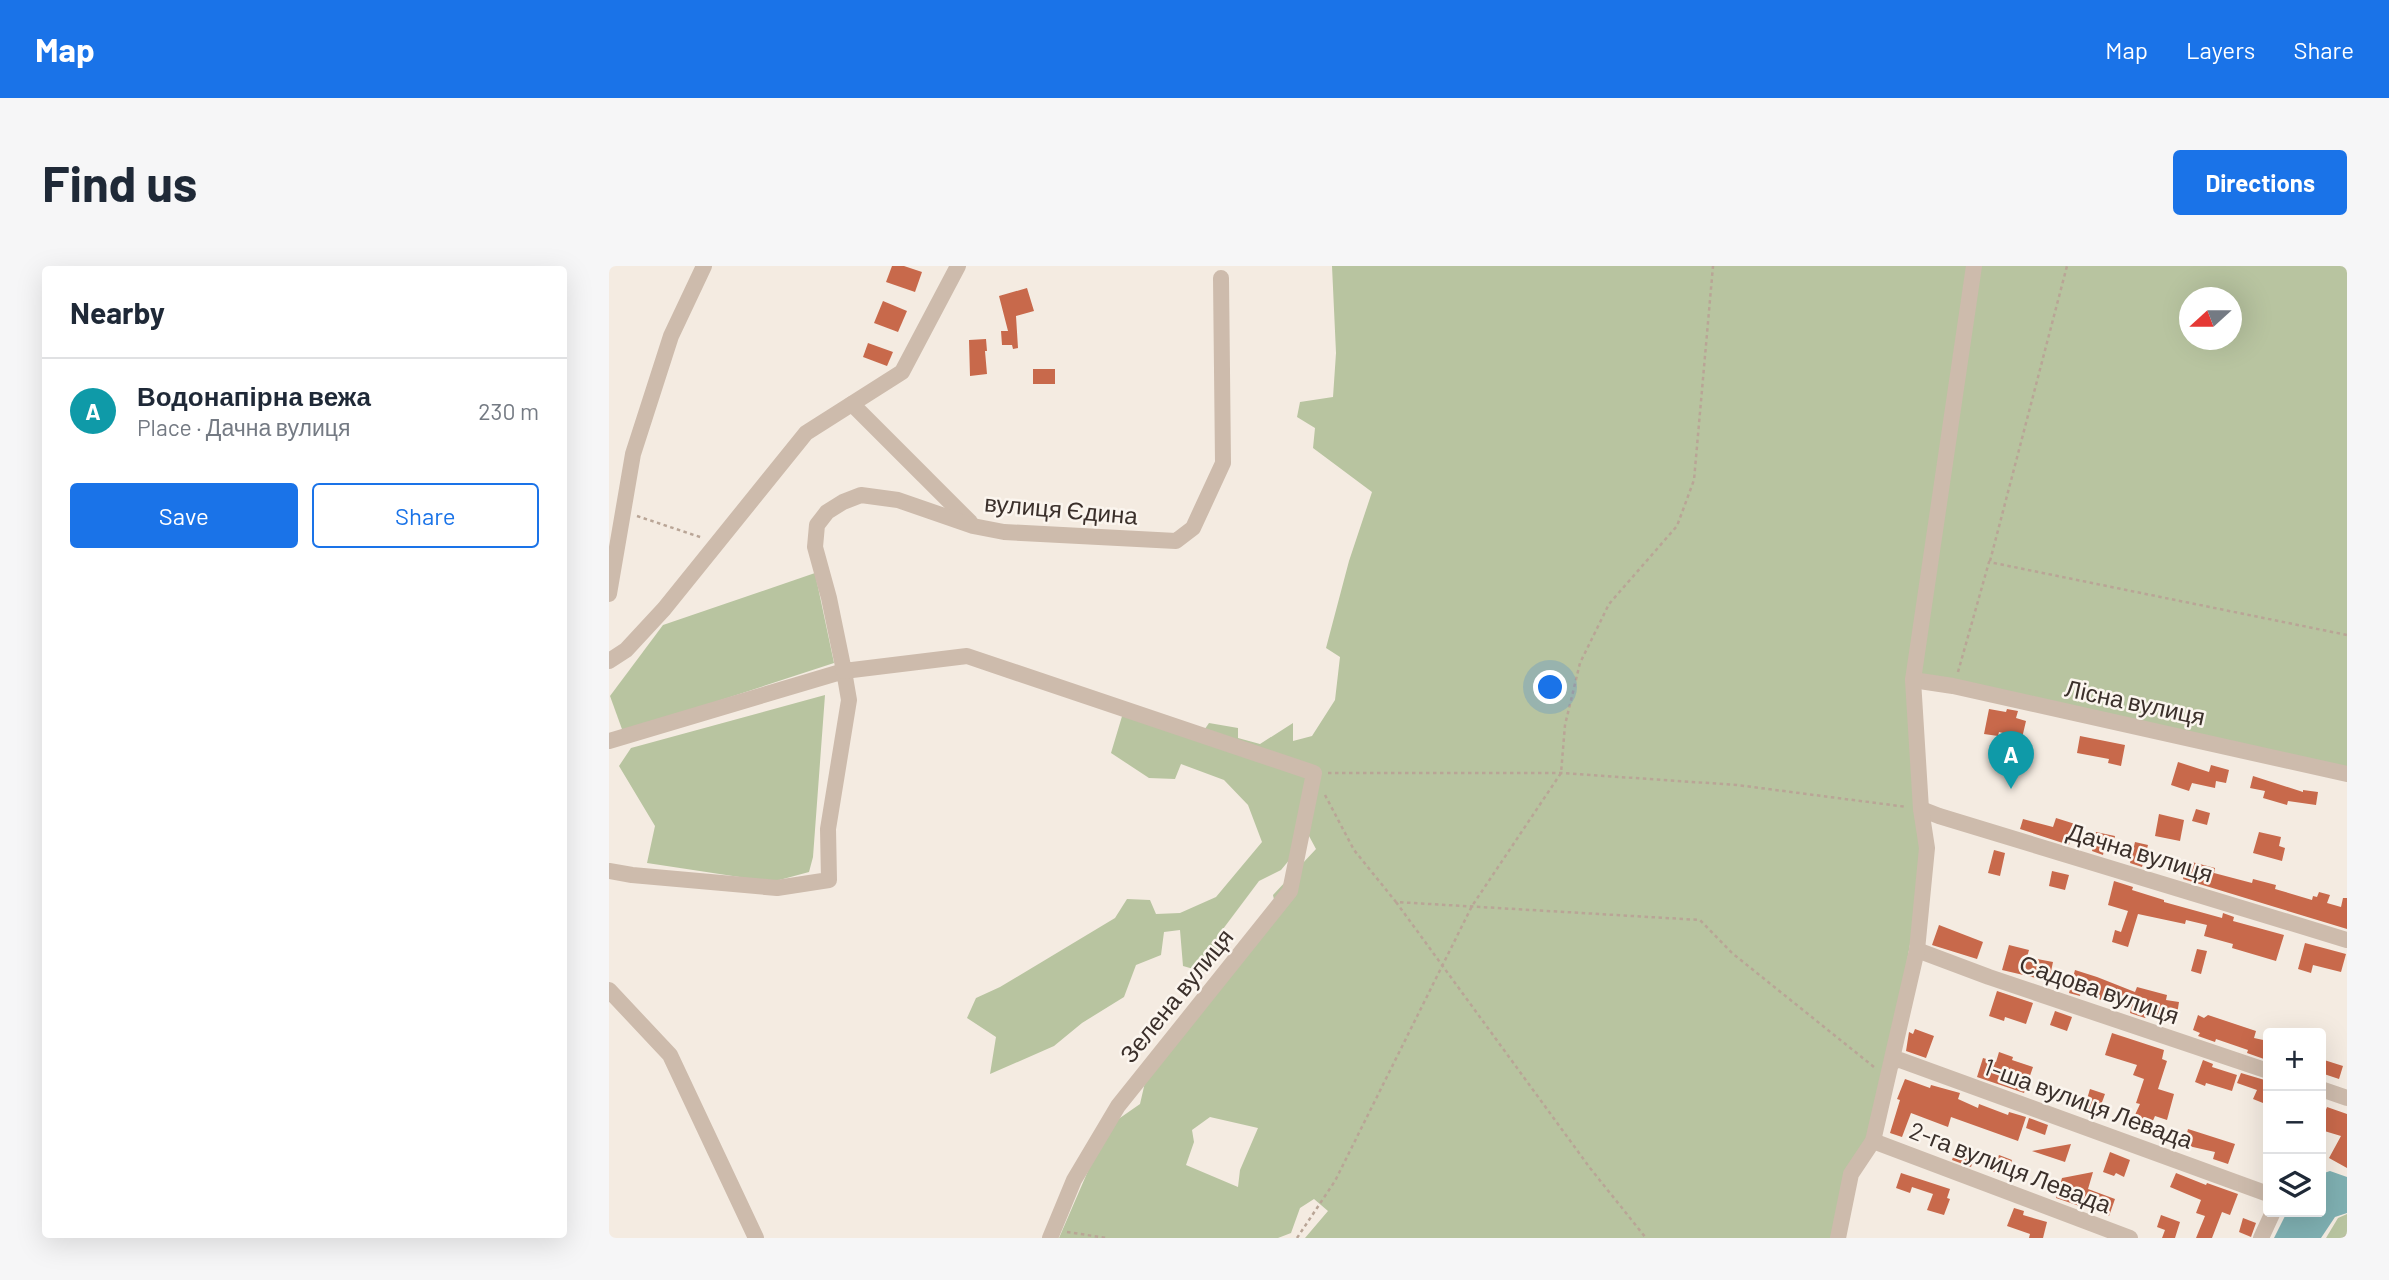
<!DOCTYPE html>
<html lang="en">
<head>
<meta charset="utf-8">
<style>
	body { margin:0; font-family:Barlow,sans-serif; background:#f6f6f7; color:#1f2937 }
	.controls { position:absolute; right:21px; bottom:21px; display:grid; overflow:hidden; border-radius:7px; box-shadow:0 7px 28px #0002 }
	.controls button { width:63px; height:63px; display:grid; place-items:center; padding:0; border:0; border-bottom:2px solid #e0e1e3; background:#fff; color:#1f2937; font:35px sans-serif }
	.compass { position:absolute; left:1570px; top:21px; width:63px; height:63px; border-radius:50%; background:#fff; box-shadow:0 7px 28px #0002; rotate:249deg }
	.you { position:absolute; left:942px; top:422px; width:24px; height:24px; margin:-18px; border:5px solid #fff; border-radius:50%; background:#1a73e8; box-shadow:0 0 0 10px #1a73e833 }
	.badge { display:grid; place-items:center; width:46px; height:46px; border-radius:50%; background:#1a73e8; color:#fff; font-size:23px; font-weight:700 }
	.pin { position:absolute; translate:-50% -58px; filter:drop-shadow(0 2px 4px #0008) }
	.pin::after { content:''; position:absolute; top:37px; width:24px; height:21px; background:inherit; clip-path:polygon(0 0,100% 0,50% 100%) }
	.list { margin:0; padding:0; list-style:none }
	h2 { display:flex; justify-content:space-between; align-items:center; height:91px; margin:0; padding:0 28px; font-size:30px }
	h2 small { font-size:23px; font-weight:400; color:#747a83 }
	.list li { display:grid; grid-template-columns:46px 1fr auto; gap:21px; align-items:center; box-sizing:border-box; height:105px; padding:0 28px; border-top:2px solid #e0e1e3 }
	.list b { display:block; font-size:26px; white-space:nowrap }
	.list p { margin:0; font-size:23px; white-space:nowrap; color:#747a83 }
	.list em { font-size:23px; font-style:normal; color:#747a83 }
	.actions { display:flex; gap:14px; padding:21px 28px }
	.actions a { flex:1; padding:16px 0; border:2px solid #1a73e8; border-radius:7px; text-align:center; font-size:24px; color:#1a73e8 }
	.actions .main { background:#1a73e8; color:#fff }
	.icon { flex:none; width:38px; height:38px; fill:none; stroke:currentColor; stroke-width:2; stroke-linecap:round; stroke-linejoin:round }
	.map { position:relative; flex:none; width:1738px; height:972px; overflow:hidden; border-radius:7px }
	header { display:flex; align-items:center; gap:42px; box-sizing:border-box; height:98px; padding:0 35px; background:#1a73e8; color:#fff }
	header strong { font-size:33px }
	nav { display:flex; gap:38px; margin-inline-start:auto; font-size:24px }
	.intro { display:flex; align-items:center; justify-content:space-between; box-sizing:border-box; height:168px; padding:0 42px }
	h1 { margin:0; font-size:49px }
	.button { padding:18px 32px; border-radius:7px; background:#1a73e8; color:#fff; font-size:24px; font-weight:700 }
	main { display:flex; gap:42px; padding:0 42px }
	aside { flex:1; background:#fff; border-radius:7px; box-shadow:0 7px 28px #0002 }
	.map>svg:first-child { display:block }
</style>
</head>
<body>
<header>
<strong>Map</strong>
<nav><a>Map</a><a>Layers</a><a>Share</a></nav>
</header>
<div class="intro"><h1>Find us</h1><a class="button">Directions</a></div>
<main>
<aside>
<h2>Nearby<small></small></h2>
<ul class="list">
<li><span class="badge" style="background:#0f9aa8">A</span><div><b>Водонапірна вежа</b><p>Place · Дачна вулиця</p></div><em>230 m</em></li>
</ul>
<div class="actions"><a class="main">Save</a><a>Share</a></div>
</aside>
<div class="map">
<svg width="1738" height="972" viewBox="0 0 1738 972">
	<rect width="100%" height="100%" fill="#f4ebe1"/>
	<!-- green -->
	<g fill="#b8c4a0" fill-rule="evenodd">
		<path d="M 723,0 L 1738,0 L 1738,508 L 1304,414 L 1318,582 L 1272,843 L 1242,908 L 1229,972 L 696,972 L 719,945 L 705,933 L 691,942 L 682,967 L 669,972 L 450,972 L 498,861 L 531,838 L 540,799 L 666,638 L 664,629 L 707,583 L 700,570 L 672,604 L 650,615 L 611,667 L 612,692 L 595,706 L 574,700 L 571,664 L 555,666 L 552,689 L 527,699 L 515,731 L 473,757 L 445,780 L 381,808 L 387,771 L 358,752 L 367,732 L 391,721 L 506,652 L 518,633 L 541,634 L 547,648 L 571,647 L 607,631 L 653,576 L 639,539 L 615,514 L 572,498 L 566,513 L 540,512 L 502,487 L 514,447 L 589,473 L 600,457 L 629,462 L 629,472 L 651,478 L 684,457 L 684,475 L 703,470 L 726,434 L 731,391 L 717,382 L 740,295 L 763,226 L 704,182 L 706,162 L 688,151 L 691,136 L 724,131 L 727,87 ZM 1580,32 L 1622,32 L 1622,74 L 1580,74 ZM 601,851 L 649,862 L 631,904 L 629,921 L 577,899 L 585,876 L 583,864 Z"/>
		<path d="M 206,307 L 225,397 L 14,466 L 1,430 L 54,359 Z"/>
		<path d="M 216,429 L 204,591 L 200,606 L 163,616 L 38,597 L 46,560 L 10,500 L 22,482 Z"/>
		<path d="M 1738,948 L 1738,972 L 1717,972 L 1729,952 Z"/>
	</g>
	<!-- water -->
	<path fill="#7fb0b2" d="M 1721,905 L 1738,911 L 1738,947 L 1726,951 L 1712,972 L 1665,972 L 1678,946 L 1712,946 L 1712,908 Z"/>
	<!-- building -->
	<g fill="#c8694b">
		<path d="M 283,0 L 295,0 L 313,6 L 306,26 L 277,16 Z"/>
		<path d="M 418,22 L 425,45 L 407,50 L 409,82 L 404,83 L 403,79 L 393,79 L 392,65 L 399,65 L 390,30 Z"/>
		<path d="M 274,35 L 298,45 L 289,66 L 265,57 Z"/>
		<path d="M 377,73 L 378,85 L 376,85 L 378,108 L 361,110 L 360,74 Z"/>
		<path d="M 259,77 L 284,86 L 278,100 L 254,91 Z"/>
		<rect x="424" y="103" width="22" height="15"/>
		<path d="M 1380,443 L 1397,446 L 1398,443 L 1409,445 L 1407,452 L 1417,455 L 1413,472 L 1390,466 L 1389,470 L 1375,468 Z"/>
		<path d="M 1471,470 L 1516,479 L 1512,500 L 1499,497 L 1500,493 L 1468,487 Z"/>
		<path d="M 1569,496 L 1600,506 L 1602,499 L 1620,504 L 1617,517 L 1607,515 L 1606,522 L 1583,517 L 1580,525 L 1562,519 Z"/>
		<path d="M 1644,510 L 1694,526 L 1694,524 L 1709,526 L 1707,539 L 1679,535 L 1678,539 L 1654,532 L 1656,525 L 1641,522 Z"/>
		<path d="M 1587,543 L 1601,547 L 1598,559 L 1583,555 Z"/>
		<path d="M 1550,548 L 1575,554 L 1571,575 L 1546,570 Z"/>
		<path d="M 1447,552 L 1466,558 L 1460,579 L 1411,563 L 1414,553 L 1444,561 Z"/>
		<path d="M 1487,566 L 1506,570 L 1504,580 L 1496,579 L 1494,589 L 1483,585 Z"/>
		<path d="M 1650,566 L 1672,571 L 1670,580 L 1676,582 L 1673,595 L 1644,587 Z"/>
		<path d="M 1526,576 L 1539,579 L 1533,601 L 1521,597 Z"/>
		<path d="M 1385,584 L 1396,587 L 1391,610 L 1379,607 Z"/>
		<path d="M 1579,595 L 1606,602 L 1605,607 L 1643,617 L 1644,613 L 1667,619 L 1666,623 L 1703,634 L 1704,630 L 1708,631 L 1710,626 L 1721,629 L 1718,637 L 1732,641 L 1734,632 L 1738,632 L 1738,663 L 1574,613 Z"/>
		<path d="M 1443,605 L 1460,609 L 1456,624 L 1440,620 Z"/>
		<path d="M 1505,615 L 1524,621 L 1523,624 L 1555,634 L 1555,636 L 1613,652 L 1614,647 L 1625,651 L 1624,655 L 1675,669 L 1667,695 L 1623,682 L 1624,678 L 1595,670 L 1598,659 L 1577,654 L 1576,658 L 1529,648 L 1519,681 L 1503,676 L 1506,664 L 1512,666 L 1519,645 L 1499,639 Z"/>
		<path d="M 1330,659 L 1374,676 L 1368,693 L 1323,679 Z"/>
		<path d="M 1696,677 L 1737,688 L 1732,706 L 1704,699 L 1702,707 L 1689,703 Z"/>
		<path d="M 1400,679 L 1420,684 L 1418,691 L 1444,696 L 1440,715 L 1393,704 Z"/>
		<path d="M 1588,683 L 1598,685 L 1592,708 L 1582,705 Z"/>
		<path d="M 1466,704 L 1488,711 L 1526,726 L 1528,721 L 1558,729 L 1557,734 L 1570,736 L 1567,755 L 1539,748 L 1536,752 L 1521,747 L 1523,739 L 1505,731 L 1502,738 L 1472,726 L 1471,730 L 1460,727 Z"/>
		<path d="M 1388,725 L 1424,737 L 1417,758 L 1396,751 L 1395,755 L 1380,750 Z"/>
		<path d="M 1446,745 L 1463,751 L 1458,765 L 1441,759 Z"/>
		<path d="M 1589,749 L 1595,752 L 1599,749 L 1647,765 L 1645,772 L 1659,775 L 1659,792 L 1655,793 L 1638,787 L 1639,784 L 1607,773 L 1606,776 L 1589,770 L 1591,767 L 1584,764 Z"/>
		<path d="M 1306,763 L 1325,770 L 1317,792 L 1297,785 L 1300,766 L 1304,768 Z"/>
		<path d="M 1503,767 L 1555,784 L 1553,793 L 1558,795 L 1549,823 L 1565,828 L 1558,854 L 1546,850 L 1538,868 L 1520,862 L 1531,838 L 1527,837 L 1535,813 L 1524,809 L 1528,799 L 1496,789 Z"/>
		<path d="M 1390,786 L 1404,791 L 1403,794 L 1424,801 L 1415,827 L 1368,811 L 1374,792 L 1387,796 Z"/>
		<path d="M 1712,793 L 1734,800 L 1730,813 L 1712,807 Z"/>
		<path d="M 1594,794 L 1604,798 L 1603,801 L 1628,809 L 1623,825 L 1597,817 L 1596,820 L 1586,816 Z"/>
		<path d="M 1632,807 L 1659,815 L 1659,839 L 1644,833 L 1648,824 L 1628,817 Z"/>
		<path d="M 1296,813 L 1321,822 L 1322,819 L 1351,827 L 1349,833 L 1369,842 L 1370,838 L 1399,849 L 1400,846 L 1417,851 L 1409,875 L 1342,851 L 1339,861 L 1302,847 L 1293,871 L 1281,867 L 1291,834 L 1288,833 Z"/>
		<path d="M 1481,823 L 1496,828 L 1488,850 L 1474,846 Z"/>
		<path d="M 1718,841 L 1738,848 L 1738,902 L 1720,892 L 1732,870 L 1712,864 L 1712,848 L 1715,849 Z"/>
		<path d="M 1420,852 L 1439,859 L 1436,869 L 1417,862 Z"/>
		<path d="M 1579,863 L 1626,878 L 1619,898 L 1604,893 L 1606,886 L 1575,879 Z"/>
		<path d="M 1462,878 L 1456,896 L 1423,885 Z"/>
		<path d="M 1347,881 L 1367,886 L 1362,901 L 1343,894 Z"/>
		<path d="M 1501,886 L 1521,894 L 1515,911 L 1507,907 L 1505,910 L 1494,906 Z"/>
		<path d="M 1390,889 L 1403,894 L 1397,910 L 1383,905 Z"/>
		<path d="M 1484,906 L 1479,923 L 1506,933 L 1500,950 L 1447,932 L 1453,912 Z"/>
		<path d="M 1292,907 L 1341,923 L 1338,932 L 1341,933 L 1335,949 L 1318,944 L 1324,928 L 1303,921 L 1301,927 L 1287,922 Z"/>
		<path d="M 1567,907 L 1597,919 L 1598,917 L 1629,928 L 1621,949 L 1613,946 L 1603,972 L 1587,972 L 1596,950 L 1587,947 L 1592,934 L 1561,921 Z"/>
		<path d="M 1405,942 L 1415,945 L 1414,949 L 1438,956 L 1434,972 L 1420,972 L 1421,968 L 1398,960 Z"/>
		<path d="M 1552,949 L 1571,956 L 1566,972 L 1553,972 L 1556,964 L 1548,961 Z"/>
		<path d="M 1634,952 L 1647,957 L 1642,971 L 1630,966 Z"/>
	</g>
	<g fill="none" stroke-linecap="round" stroke-linejoin="round">
		<!-- path -->
		<g stroke="#b9a596" stroke-width="2.5" stroke-dasharray="3.5 3.5" stroke-linecap="butt">
			<path d="M 28,250 L 94,272"/>
			<path d="M 1381,295 L 1458,0"/>
			<path d="M 1349,406 L 1380,296 L 1738,369"/>
			<path d="M 719,507 L 952,507 L 1128,519 L 1298,541"/>
			<path d="M 716,529 L 745,584 L 787,636 L 1091,654 L 1123,687 L 1265,801"/>
			<path d="M 787,636 L 981,902 L 1037,972"/>
			<path d="M 458,966 L 498,972"/>
			<path d="M 688,972 L 726,915 L 863,640 L 952,507 L 956,459 L 971,397 L 1000,338 L 1068,260 L 1085,214 L 1104,0"/>
			<path d="M 1735,972 L 1738,969"/>
		</g>
		<!-- minor -->
		<g stroke="#cdbbac" stroke-width="16">
			<path d="M 243,138 L 361,256"/>
			<path d="M 0,328 L 24,188 L 62,70 L 95,0"/>
			<path d="M 0,395 L 17,384 L 55,343 L 197,167 L 293,106 L 349,0"/>
			<path d="M 1304,414 L 1344,420 L 1738,508"/>
			<path d="M 0,475 L 235,405 L 240,434 L 219,563 L 220,614 L 168,622 L 23,609 L 0,605"/>
			<path d="M 1312,543 L 1330,550 L 1738,674"/>
			<path d="M 1308,684 L 1380,711 L 1659,805"/>
			<path d="M 0,724 L 61,789 L 147,972"/>
			<path d="M 1283,795 L 1291,794 L 1659,928"/>
			<path d="M 1712,823 L 1738,832"/>
			<path d="M 1264,875 L 1521,972"/>
			<path d="M 441,972 L 465,914 L 509,840 L 681,625 L 705,507 L 358,390 L 235,405 L 220,332 L 206,281 L 208,259 L 218,246 L 234,236 L 252,229 L 289,234 L 364,260 L 395,266 L 567,275 L 584,262 L 614,197 L 612,12"/>
			<path d="M 1229,972 L 1242,908 L 1264,875 L 1308,684 L 1318,582 L 1312,543 L 1304,414 L 1365,0"/>
			<path d="M 1652,972 L 1664,946"/>
		</g>
	</g>
	<g text-anchor="middle" stroke-width="5" stroke-linejoin="round" paint-order="stroke">
		<!-- street labels -->
		<g font-size="24" fill="#3b302b" stroke="#fbf5ee">
			<text transform="translate(452 244) rotate(5)" y="8">вулиця Єдина</text>
			<text transform="translate(1526 437) rotate(12)" y="8">Лісна вулиця</text>
			<text transform="translate(1531 587) rotate(17)" y="8">Дачна вулиця</text>
			<text transform="translate(1490 724) rotate(19)" y="8">Садова вулиця</text>
			<text transform="translate(568 730) rotate(-51)" y="8">Зелена вулиця</text>
			<text transform="translate(1479 838) rotate(20)" y="8">1-ша вулиця Левада</text>
			<text transform="translate(1401 902) rotate(21)" y="8">2-га вулиця Левада</text>
		</g>
	</g>
</svg>
<div class="controls">
<button>+</button>
<button>−</button>
<button><svg class="icon" aria-label="layers" viewBox="0 0 24 24"><path d="M12 4l9 5-9 5-9-5zM3 14l9 5 9-5"/></svg></button>
</div>
<svg class="compass" viewBox="-18 -18 36 36"><path d="M0-13l5 13h-10z" fill="#e53935"/><path d="M0 13l5-13h-10z" fill="#747a83"/></svg>
<div class="you"></div>
<div class="pin badge" style="left:1402px;top:523px;background:#0f9aa8">A</div>
</div>
</main>
</body>
</html>
